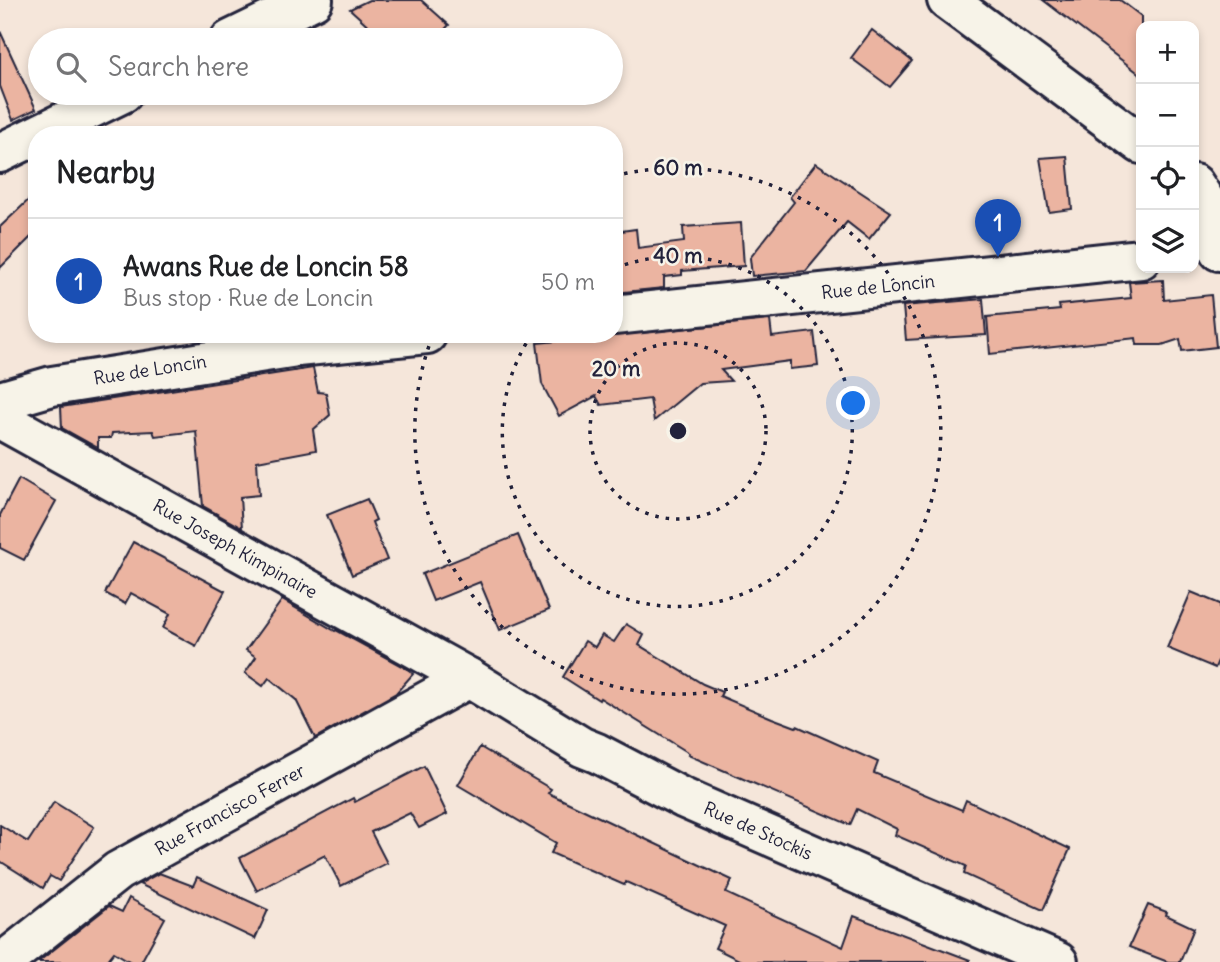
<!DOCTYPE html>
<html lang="en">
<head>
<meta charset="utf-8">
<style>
	body { margin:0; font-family:Delius,sans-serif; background:#f6f6f6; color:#202124 }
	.controls { position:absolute; right:21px; top:21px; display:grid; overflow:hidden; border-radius:14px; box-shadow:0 4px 10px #0003 }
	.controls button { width:63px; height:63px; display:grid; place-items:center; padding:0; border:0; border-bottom:2px solid #e0e0e0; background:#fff; color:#202124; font:35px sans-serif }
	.you { position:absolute; left:854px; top:404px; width:24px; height:24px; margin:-18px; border:5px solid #fff; border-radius:50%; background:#1a73e8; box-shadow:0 0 0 10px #1a73e833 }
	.badge { display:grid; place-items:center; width:46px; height:46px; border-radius:50%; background:#ea580c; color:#fff; font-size:23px; font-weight:700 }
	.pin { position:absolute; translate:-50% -58px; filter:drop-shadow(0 2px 4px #0008) }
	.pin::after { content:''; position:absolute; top:37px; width:24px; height:21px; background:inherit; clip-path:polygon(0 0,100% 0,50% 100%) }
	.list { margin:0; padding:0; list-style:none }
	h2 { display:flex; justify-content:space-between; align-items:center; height:91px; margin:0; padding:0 28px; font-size:30px }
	h2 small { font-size:23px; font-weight:400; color:#757577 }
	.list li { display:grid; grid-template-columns:46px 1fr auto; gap:21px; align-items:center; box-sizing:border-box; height:126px; padding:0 28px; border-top:2px solid #e0e0e0 }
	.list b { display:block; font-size:26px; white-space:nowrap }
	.list p { margin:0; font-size:23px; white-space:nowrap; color:#757577 }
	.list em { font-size:23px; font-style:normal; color:#757577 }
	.icon { flex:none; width:38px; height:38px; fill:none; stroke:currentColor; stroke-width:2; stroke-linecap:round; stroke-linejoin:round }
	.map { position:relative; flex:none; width:1220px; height:962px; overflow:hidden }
	.search { position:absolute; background:#fff; box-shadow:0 4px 10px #0003; left:28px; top:28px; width:595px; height:77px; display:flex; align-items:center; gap:18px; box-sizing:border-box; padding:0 24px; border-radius:38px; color:#757577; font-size:26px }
	.panel { position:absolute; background:#fff; box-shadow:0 4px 10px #0003; left:28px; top:126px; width:595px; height:217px; border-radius:28px }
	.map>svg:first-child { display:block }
</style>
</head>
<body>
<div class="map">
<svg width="1220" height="962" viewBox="0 0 1220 962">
	<rect width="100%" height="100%" fill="#f5e6da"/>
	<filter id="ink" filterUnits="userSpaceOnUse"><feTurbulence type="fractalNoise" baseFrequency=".0143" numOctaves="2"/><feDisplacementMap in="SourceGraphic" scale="14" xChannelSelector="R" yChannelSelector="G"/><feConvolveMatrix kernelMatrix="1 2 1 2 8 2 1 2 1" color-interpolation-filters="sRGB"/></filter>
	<g filter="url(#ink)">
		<!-- building -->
		<g fill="#ebb4a1" stroke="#22223b" stroke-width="2">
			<path d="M 369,0 L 421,0 L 449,25 L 435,40 L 384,40 L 350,9 Z"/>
			<path d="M 1043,0 L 1120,0 L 1141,16 L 1141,75 Z"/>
			<path d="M 872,30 L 912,61 L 890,87 L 851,58 Z"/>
			<path d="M 0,31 L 36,109 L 13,120 L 0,86 Z"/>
			<path d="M 1067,156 L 1072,209 L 1049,212 L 1040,158 Z"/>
			<path d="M 816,163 L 891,212 L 869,239 L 847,222 L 806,271 L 752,276 L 750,258 L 794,202 L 790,197 Z"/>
			<path d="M 37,192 L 37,231 L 0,268 L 0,227 Z"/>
			<path d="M 741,223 L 744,266 L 682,271 L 682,275 L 664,277 L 664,288 L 614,293 L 614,232 L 636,229 L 638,248 L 684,242 L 683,227 Z"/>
			<path d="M 1163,280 L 1164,300 L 1211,295 L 1216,347 L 1182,351 L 1180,339 L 1162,345 L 1137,345 L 1136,338 L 990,354 L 987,317 L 1060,310 L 1059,305 L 1131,298 L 1129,282 Z"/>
			<path d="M 983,299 L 986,335 L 906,340 L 903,306 Z"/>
			<path d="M 770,320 L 772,337 L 814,332 L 818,366 L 790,369 L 790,361 L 721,370 L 731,381 L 700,383 L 654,421 L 650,399 L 601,405 L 596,396 L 559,416 L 542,384 L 537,343 Z"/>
			<path d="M 313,368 L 318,392 L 326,393 L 330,415 L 313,430 L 316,450 L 257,461 L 259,495 L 240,497 L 242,528 L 203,506 L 196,431 L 155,436 L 153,431 L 112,433 L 111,438 L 98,438 L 98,448 L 62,428 L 61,407 Z"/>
			<path d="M 19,479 L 56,501 L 24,560 L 0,548 L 0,515 Z"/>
			<path d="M 367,499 L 376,520 L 372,522 L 387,560 L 352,575 L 327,515 Z"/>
			<path d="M 518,535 L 549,610 L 500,630 L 480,582 L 433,601 L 422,574 Z"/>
			<path d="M 133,542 L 225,591 L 196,646 L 163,628 L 170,614 L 131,593 L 125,604 L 105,593 Z"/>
			<path d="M 1191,592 L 1220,604 L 1220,656 L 1215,668 L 1167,648 Z"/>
			<path d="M 282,600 L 335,631 L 336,630 L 409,670 L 413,674 L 396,693 L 315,738 L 296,700 L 269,678 L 263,686 L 245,673 L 256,657 L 246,650 Z"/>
			<path d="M 626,624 L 644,635 L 639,645 L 703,684 L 722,692 L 720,696 L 772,718 L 796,727 L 797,726 L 878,762 L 874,773 L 962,810 L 966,800 L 1070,849 L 1043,910 L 964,874 L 966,866 L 895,835 L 897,829 L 857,809 L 850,825 L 688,755 L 689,753 L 600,698 L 599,700 L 563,677 L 585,641 L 595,647 L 602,635 L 614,642 Z"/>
			<path d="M 480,747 L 551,789 L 548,793 L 732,880 L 726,893 L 843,947 L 854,916 L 970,960 L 970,962 L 743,962 L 715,948 L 725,926 L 626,882 L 624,885 L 551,853 L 556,843 L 458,785 Z"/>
			<path d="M 424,766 L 447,814 L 419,828 L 410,813 L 371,832 L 387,863 L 341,886 L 325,855 L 257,891 L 240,858 L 353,798 L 355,802 Z"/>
			<path d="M 54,802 L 94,827 L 59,881 L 50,876 L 43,888 L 0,861 L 0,825 L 28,842 Z"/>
			<path d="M 159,873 L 193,886 L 197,877 L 268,910 L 255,939 L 139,884 Z"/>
			<path d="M 129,898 L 165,918 L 141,962 L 131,962 L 114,952 L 106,962 L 38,962 L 109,906 L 122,912 Z"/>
			<path d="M 1148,905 L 1167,912 L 1166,915 L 1194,928 L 1180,962 L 1168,962 L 1129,947 Z"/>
		</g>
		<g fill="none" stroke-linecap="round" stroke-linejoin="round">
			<!-- minor casing -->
			<g stroke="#22223b" stroke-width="44">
				<g id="minor">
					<path d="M 947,0 L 1141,144"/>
					<path d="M 230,40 L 313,0"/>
					<path d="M 0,153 L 123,93"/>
					<path d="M 1194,184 L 1217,219 L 1219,251"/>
					<path d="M 614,315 L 1141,259"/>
					<path d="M 0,401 L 52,386 L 297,347 L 427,334"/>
					<path d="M 0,419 L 469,678 L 582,747 L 597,753 L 683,798 L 1058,962"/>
					<path d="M 3,962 L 118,871 L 469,678"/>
				</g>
			</g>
			<!-- minor -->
			<use href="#minor" stroke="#f7f3e8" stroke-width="38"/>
		</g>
	</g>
	<!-- distance rings -->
	<g fill="none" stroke="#22223b" stroke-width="3.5" stroke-dasharray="3.5 7">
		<circle cx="678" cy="431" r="88"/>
		<path d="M615 268A175 175 0 1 1 532 334"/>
		<path d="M614 176A263 263 0 1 1 433 335"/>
	</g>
	<g text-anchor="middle" stroke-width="5" stroke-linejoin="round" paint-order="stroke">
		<!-- street labels -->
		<g font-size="18" fill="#22223b" stroke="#f7f3e8">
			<text transform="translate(878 287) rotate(-6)" y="6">Rue de Loncin</text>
			<text transform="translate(150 370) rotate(-9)" y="6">Rue de Loncin</text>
			<text transform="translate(235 549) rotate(29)" y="6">Rue Joseph Kimpinaire</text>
			<text transform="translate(230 810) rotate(-29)" y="6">Rue Francisco Ferrer</text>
			<text transform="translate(758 831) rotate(24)" y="6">Rue de Stockis</text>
		</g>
	</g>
	<circle cx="678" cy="431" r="10" fill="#22223b" stroke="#f7f3e8" stroke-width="3.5"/>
	<g font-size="21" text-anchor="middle" font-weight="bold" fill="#22223b" stroke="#f7f3e8" stroke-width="5" stroke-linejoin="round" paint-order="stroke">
		<text x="678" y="175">60 m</text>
		<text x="678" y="263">40 m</text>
		<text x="616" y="376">20 m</text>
	</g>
</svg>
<div class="controls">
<button>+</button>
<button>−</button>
<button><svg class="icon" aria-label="locate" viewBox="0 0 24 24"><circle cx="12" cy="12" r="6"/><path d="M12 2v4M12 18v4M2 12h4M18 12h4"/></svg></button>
<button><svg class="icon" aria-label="layers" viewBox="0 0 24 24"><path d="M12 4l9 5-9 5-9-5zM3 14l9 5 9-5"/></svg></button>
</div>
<div class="you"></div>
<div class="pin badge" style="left:998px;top:257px;background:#1a4fb4">1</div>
<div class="search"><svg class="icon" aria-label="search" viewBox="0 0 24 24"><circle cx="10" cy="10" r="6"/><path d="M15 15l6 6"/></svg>Search here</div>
<section class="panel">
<h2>Nearby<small></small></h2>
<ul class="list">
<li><span class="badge" style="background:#1a4fb4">1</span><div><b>Awans Rue de Loncin 58</b><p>Bus stop · Rue de Loncin</p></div><em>50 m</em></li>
</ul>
</section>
</div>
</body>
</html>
